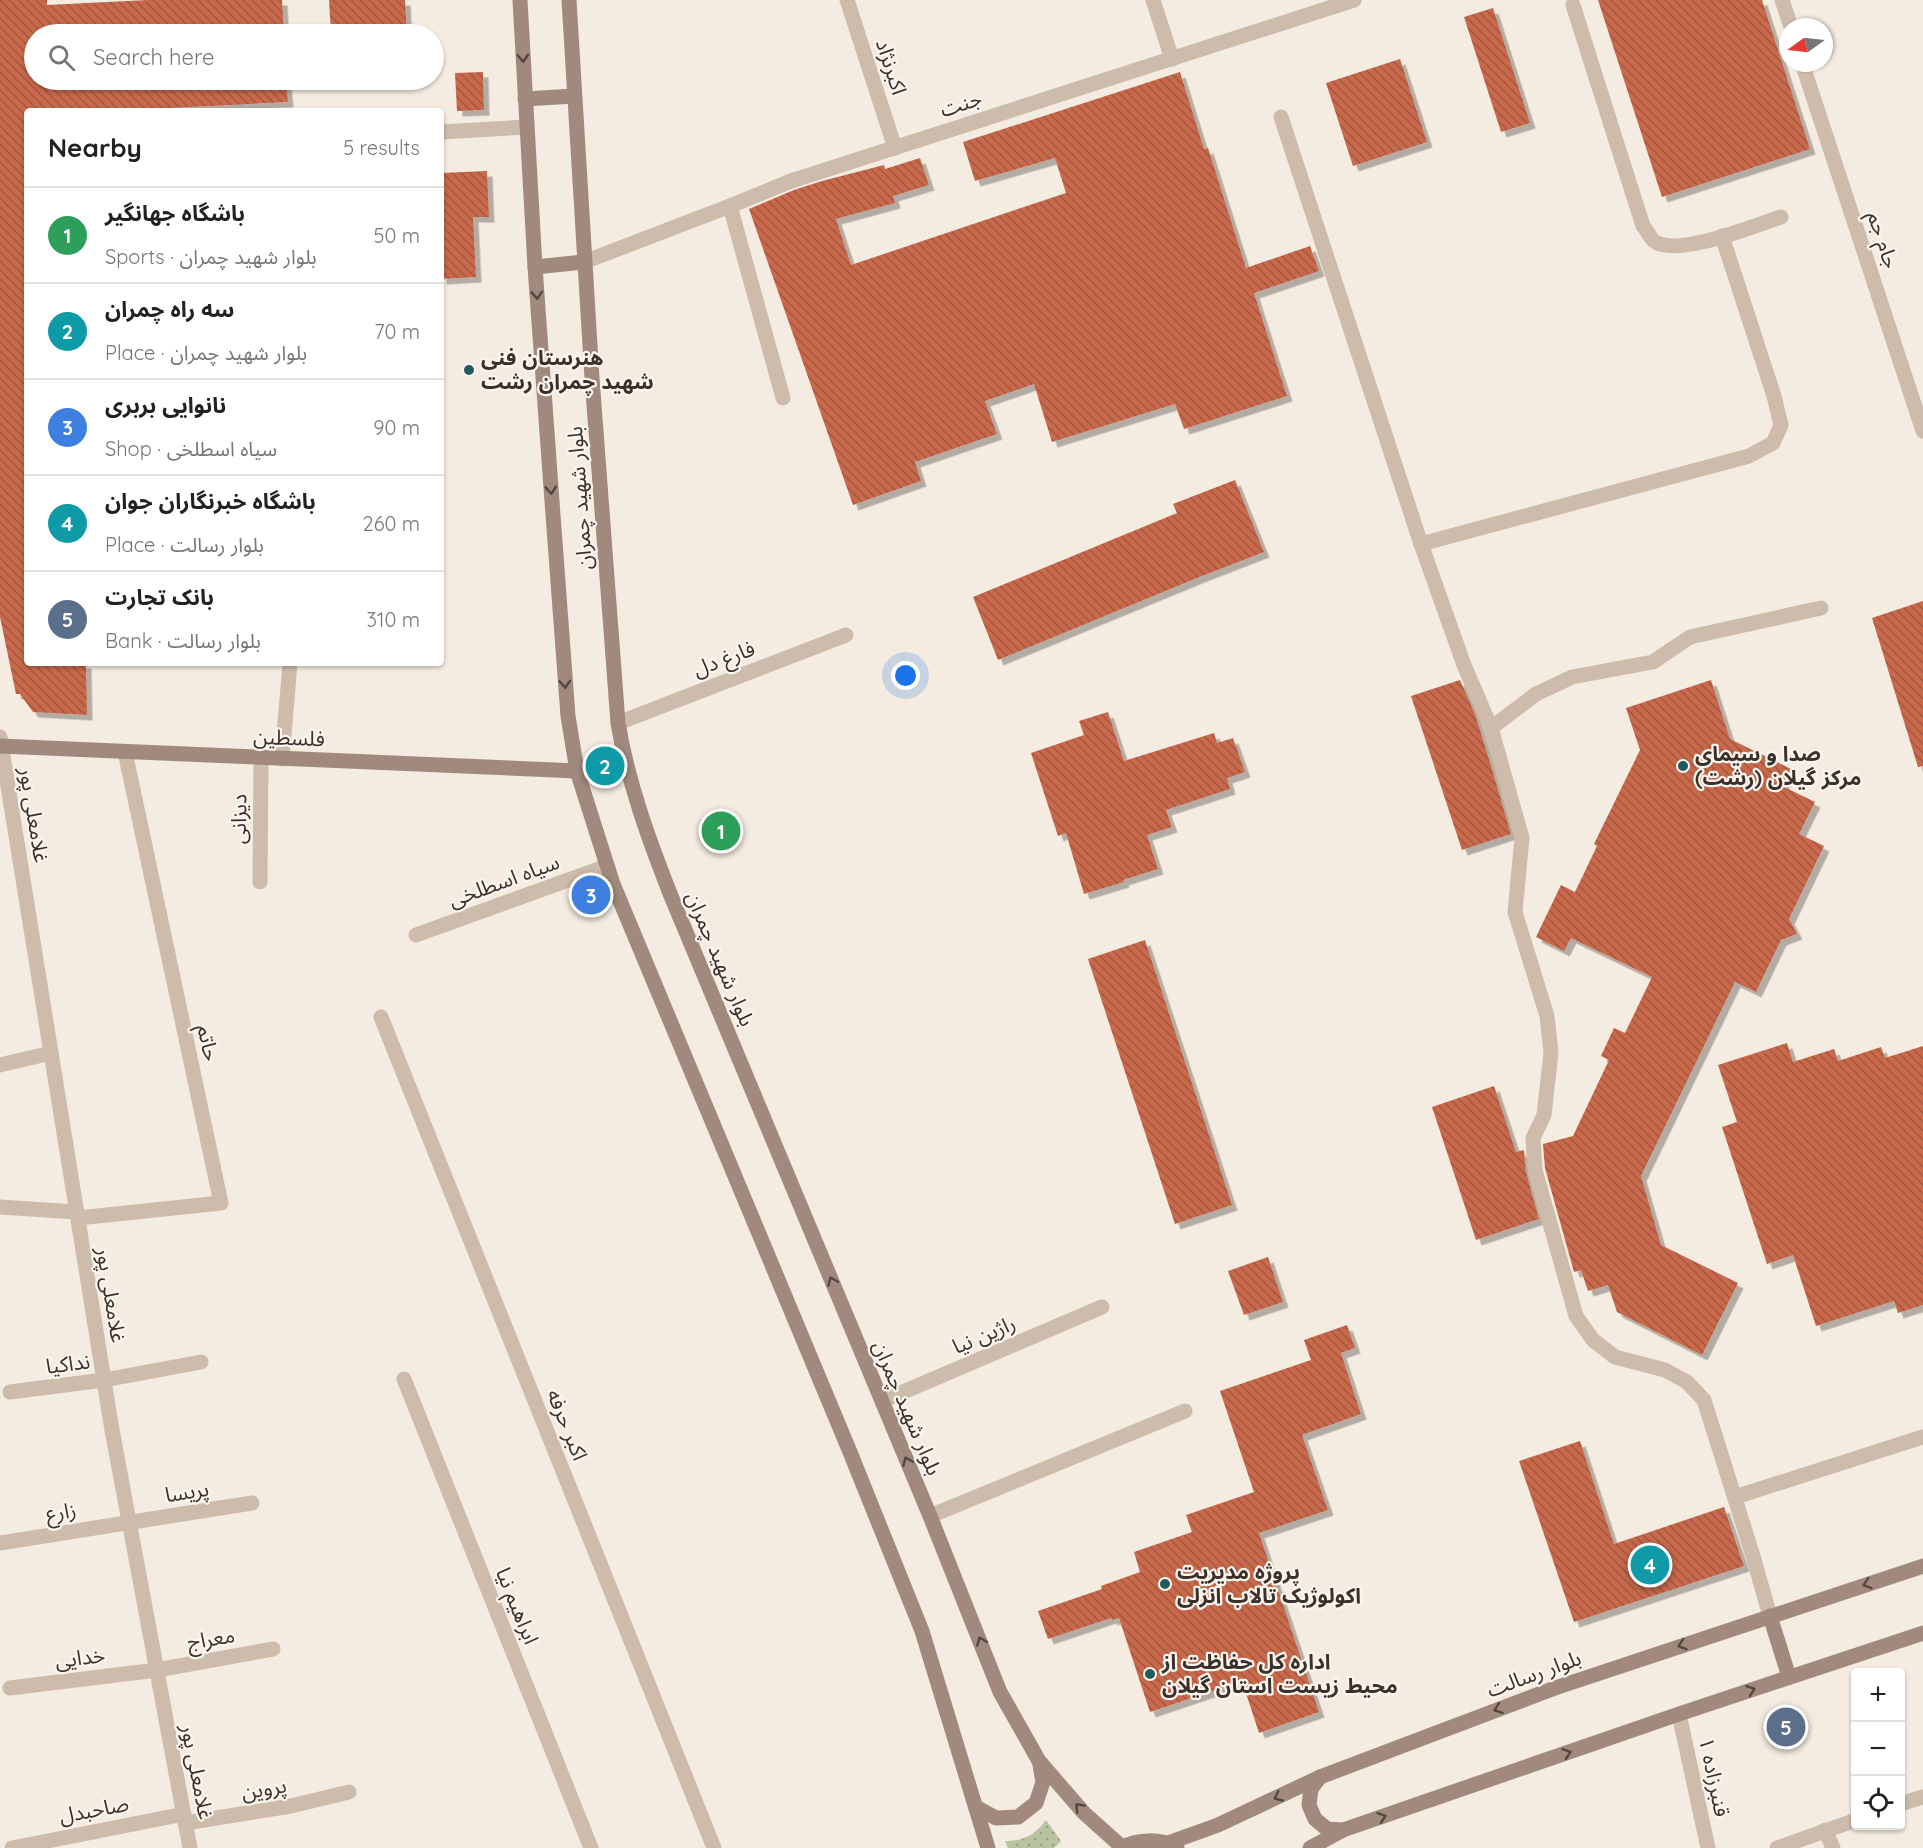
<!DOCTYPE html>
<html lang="en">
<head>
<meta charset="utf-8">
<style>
	body { margin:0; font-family:Quicksand,"Noto Sans Arabic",sans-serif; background:#f6f6f6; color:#222 }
	.controls { position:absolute; right:18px; bottom:18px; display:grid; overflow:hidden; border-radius:6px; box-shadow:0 2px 4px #0004 }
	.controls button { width:54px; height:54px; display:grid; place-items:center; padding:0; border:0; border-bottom:2px solid #e0e0e0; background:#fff; color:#222; font:30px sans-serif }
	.compass { position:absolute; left:1779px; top:18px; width:54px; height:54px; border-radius:50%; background:#fff; box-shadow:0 2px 4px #0004; rotate:255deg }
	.you { position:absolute; left:906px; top:676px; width:21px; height:21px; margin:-15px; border:4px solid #fff; border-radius:50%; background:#1a73e8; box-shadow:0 0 0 9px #1a73e833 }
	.badge { display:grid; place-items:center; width:39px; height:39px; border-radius:50%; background:#1f5a5e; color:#fff; font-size:20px; font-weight:700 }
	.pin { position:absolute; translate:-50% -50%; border:3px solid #fff; box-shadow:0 2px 6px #0006 }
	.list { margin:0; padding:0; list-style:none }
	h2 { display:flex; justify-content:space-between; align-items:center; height:78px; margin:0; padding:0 24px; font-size:26px }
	h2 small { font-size:20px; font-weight:400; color:#767676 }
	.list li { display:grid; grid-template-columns:39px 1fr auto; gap:18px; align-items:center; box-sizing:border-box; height:96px; padding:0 24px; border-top:2px solid #e0e0e0 }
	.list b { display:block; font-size:22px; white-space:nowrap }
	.list p { margin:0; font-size:20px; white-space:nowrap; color:#767676 }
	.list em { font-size:20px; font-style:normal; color:#767676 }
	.icon { flex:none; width:33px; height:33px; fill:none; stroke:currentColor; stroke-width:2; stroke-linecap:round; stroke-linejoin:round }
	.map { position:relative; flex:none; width:1923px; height:1848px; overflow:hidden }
	.search { position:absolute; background:#fff; box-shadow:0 2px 4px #0004; left:24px; top:24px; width:420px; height:66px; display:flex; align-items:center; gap:15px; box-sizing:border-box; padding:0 21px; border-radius:33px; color:#767676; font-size:22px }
	.panel { position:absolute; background:#fff; box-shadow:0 2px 4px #0004; left:24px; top:108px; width:420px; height:558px; border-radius:6px }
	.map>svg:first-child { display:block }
</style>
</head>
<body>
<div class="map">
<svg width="1923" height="1848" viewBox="0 0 1923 1848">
	<defs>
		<pattern id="grass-dots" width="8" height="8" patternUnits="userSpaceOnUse" patternTransform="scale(1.5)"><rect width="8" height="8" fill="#b8c4a0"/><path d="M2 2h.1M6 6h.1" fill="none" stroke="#97a083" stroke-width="1.8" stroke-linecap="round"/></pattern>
		<pattern id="building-back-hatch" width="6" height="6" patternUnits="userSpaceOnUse" patternTransform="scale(1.5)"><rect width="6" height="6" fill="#c8694b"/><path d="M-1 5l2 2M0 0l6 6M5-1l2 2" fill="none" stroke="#a4573f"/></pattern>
		<filter id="shadow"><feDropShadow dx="5.5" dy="5.5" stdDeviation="0" flood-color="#0004"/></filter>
	</defs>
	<rect width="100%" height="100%" fill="#f4ebe1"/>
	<!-- grass -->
	<path fill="url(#grass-dots)" d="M 1046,1820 L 1061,1841 L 1054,1848 L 1008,1848 L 1005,1841 C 1024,1841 1035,1835 1046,1820 Z"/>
	<!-- building -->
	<g fill="url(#building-back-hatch)" filter="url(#shadow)">
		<path d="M 0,0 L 47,0 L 47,5 L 148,0 L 282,0 L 284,34 L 34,34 L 34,80 L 286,80 L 288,102 L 170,108 L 170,111 L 27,111 L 27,663 L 86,663 L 87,715 L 33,712 L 20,694 L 16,694 L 0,617 Z"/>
		<path d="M 329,0 L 405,0 L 407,34 L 331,34 Z"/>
		<path d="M 1598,0 L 1762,0 L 1810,149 L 1662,197 Z"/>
		<path d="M 1493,8 L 1530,123 L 1501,132 L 1464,17 Z"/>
		<path d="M 1400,59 L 1427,142 L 1353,166 L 1326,83 Z"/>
		<path d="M 483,72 L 484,110 L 457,111 L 455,73 Z"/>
		<path d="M 1180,72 L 1204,149 L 1208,148 L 1246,268 L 1310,246 L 1319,271 L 1254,293 L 1287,396 L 1184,429 L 1175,404 L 1052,442 L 1034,384 L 985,401 L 997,434 L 915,462 L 921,481 L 853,505 L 749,209 L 794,190 L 822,181 L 884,165 L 885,169 L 920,158 L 929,185 L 893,196 L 895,203 L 836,219 L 851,265 L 1066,193 L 1055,158 L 975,181 L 963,142 Z"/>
		<path d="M 487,171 L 489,217 L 473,217 L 476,277 L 441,279 L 441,173 Z"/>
		<path d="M 1235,480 L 1264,552 L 1202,576 L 998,660 L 973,597 L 1177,513 L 1173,504 Z"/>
		<path d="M 1923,601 L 1923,766 L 1918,767 L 1872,618 Z"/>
		<path d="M 1460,680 L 1475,714 L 1490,762 L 1511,834 L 1462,850 L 1411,696 Z"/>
		<path d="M 1711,680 L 1730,739 L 1791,769 L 1782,786 L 1815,802 L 1799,834 L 1824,846 L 1789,919 L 1797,934 L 1781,940 L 1756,992 L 1735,982 L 1641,1176 L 1661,1245 L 1738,1283 L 1702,1355 L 1617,1312 L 1608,1285 L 1588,1291 L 1581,1270 L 1574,1272 L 1545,1168 L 1543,1144 L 1573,1136 L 1609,1060 L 1601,1056 L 1614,1028 L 1625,1033 L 1652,977 L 1571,938 L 1564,951 L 1536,937 L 1561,885 L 1575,892 L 1597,846 L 1594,844 L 1640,750 L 1626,708 Z"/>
		<path d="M 1108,712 L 1124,761 L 1214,733 L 1217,743 L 1233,738 L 1245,772 L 1227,778 L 1230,789 L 1166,810 L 1172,827 L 1147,835 L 1158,869 L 1123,880 L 1124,882 L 1084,894 L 1066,833 L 1058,836 L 1031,753 L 1084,735 L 1079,721 Z"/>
		<path d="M 1145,940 L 1232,1205 L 1175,1224 L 1088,959 Z"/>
		<path d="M 1787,1043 L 1793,1062 L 1834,1049 L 1838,1061 L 1881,1047 L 1885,1058 L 1923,1046 L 1923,1305 L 1898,1313 L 1894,1301 L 1816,1326 L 1793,1255 L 1767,1264 L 1722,1127 L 1737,1122 L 1718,1065 Z"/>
		<path d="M 1494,1086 L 1516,1152 L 1524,1150 L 1526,1172 L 1539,1219 L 1476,1240 L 1432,1107 Z"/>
		<path d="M 1268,1257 L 1283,1302 L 1244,1315 L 1228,1271 Z"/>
		<path d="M 1347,1325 L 1355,1348 L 1341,1353 L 1361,1414 L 1302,1435 L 1328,1510 L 1259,1533 L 1319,1712 L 1259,1733 L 1242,1681 L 1150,1712 L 1119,1618 L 1112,1620 L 1111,1618 L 1048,1639 L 1038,1611 L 1102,1589 L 1101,1586 L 1140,1572 L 1134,1552 L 1192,1532 L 1186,1515 L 1254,1492 L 1220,1391 L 1311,1360 L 1304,1340 Z"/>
		<path d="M 1580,1441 L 1614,1544 L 1724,1507 L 1744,1566 L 1574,1622 L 1519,1461 Z"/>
	</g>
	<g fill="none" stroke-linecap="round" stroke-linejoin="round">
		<!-- service -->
		<g stroke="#cdbbac" stroke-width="15">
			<path d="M 1573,5 L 1643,226 C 1647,230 1650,238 1654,241 C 1676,258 1756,225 1781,217"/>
			<path d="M 1281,117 L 1421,544 L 1464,665 L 1491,728 L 1522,838 L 1515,912 L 1547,1016 L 1551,1053 L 1544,1115 L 1533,1138 L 1535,1170 L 1576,1316 L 1593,1340 L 1615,1357 L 1665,1370 L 1687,1382 L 1704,1400 L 1753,1556 L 1770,1616"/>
			<path d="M 441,132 L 527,127"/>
			<path d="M 1421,544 L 1749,456 L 1773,443 L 1781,425 L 1774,396 L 1722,236"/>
			<path d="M 1491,728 L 1536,694 L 1572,677 L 1653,662 L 1690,637 L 1821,608"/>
			<path d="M 1735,1497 L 1923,1437"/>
		</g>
		<!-- minor -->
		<g stroke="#cdbbac" stroke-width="15">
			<path d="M 847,0 L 895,148"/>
			<path d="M 1153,0 L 1172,59"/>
			<path d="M 730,206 L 783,398"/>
			<path d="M 618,723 L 846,635"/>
			<path d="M 0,737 L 112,1430 L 190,1848"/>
			<path d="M 282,759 L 290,663"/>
			<path d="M 260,882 L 261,758"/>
			<path d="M 416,935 L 607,866"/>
			<path d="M 381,1017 L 714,1848"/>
			<path d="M 0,1065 L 51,1053"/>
			<path d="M 0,1207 L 76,1212"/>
			<path d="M 78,1218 L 221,1203 L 125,752"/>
			<path d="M 404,1379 L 591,1848"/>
			<path d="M 10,1392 L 104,1380 L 201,1362"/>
			<path d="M 882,1401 L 1102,1307"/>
			<path d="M 930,1516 L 1185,1411"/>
			<path d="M 0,1543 L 252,1503"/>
			<path d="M 10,1688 L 157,1670 L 273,1649"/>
			<path d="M 1679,1714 L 1708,1848"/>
			<path d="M 1900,1804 L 1923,1797"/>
			<path d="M 185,1823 L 291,1806 L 349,1792"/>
			<path d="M 1825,1830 L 1833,1848"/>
			<path d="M 12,1848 L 184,1814"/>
			<path d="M 1777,1848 L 1856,1820"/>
		</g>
		<!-- tertiary -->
		<g stroke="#cdbbac" stroke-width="15">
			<path d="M 1782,0 L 1791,27"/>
			<path d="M 1802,63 L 1923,431"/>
			<path d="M 584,262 L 730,206 L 791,181 L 1354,0"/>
		</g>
		<!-- secondary -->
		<g stroke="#a18a7d" stroke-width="15">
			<path d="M 520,0 L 535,267 L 553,515 L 568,716 L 577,771 L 613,884 L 850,1452 L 922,1631 L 988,1848"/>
			<path d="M 569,0 L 592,378 L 618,723 C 628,783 649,840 671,896 L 930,1516 L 1000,1692 L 1039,1761 L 1084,1813 L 1122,1847"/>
			<path d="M 525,99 L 574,96"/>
			<path d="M 535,267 L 584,262"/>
			<path d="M 0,746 L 577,771"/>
			<path d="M 1770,1616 L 1789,1677"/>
			<path d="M 1320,1777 L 1311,1789 L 1309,1805 L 1315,1819 L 1327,1829 L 1343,1830"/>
			<path d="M 976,1807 L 996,1818 L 1018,1817 L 1036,1803 L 1043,1782 L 1040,1765"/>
			<path d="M 1168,1843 L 1218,1825 L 1320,1777 L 1555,1688 L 1923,1566"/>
			<path d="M 1120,1848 C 1138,1839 1160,1838 1177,1848"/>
			<path d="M 1310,1848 L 1343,1830 L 1679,1714 L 1923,1633"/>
		</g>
	</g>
	<!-- one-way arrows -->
	<defs><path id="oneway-chevron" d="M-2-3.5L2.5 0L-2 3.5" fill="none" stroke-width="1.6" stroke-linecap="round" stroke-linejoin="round" transform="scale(1.5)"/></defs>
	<g stroke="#544640">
		<use href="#oneway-chevron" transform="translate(523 58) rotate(87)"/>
		<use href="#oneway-chevron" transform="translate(537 295) rotate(86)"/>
		<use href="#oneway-chevron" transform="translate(551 490) rotate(86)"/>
		<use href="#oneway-chevron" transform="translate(565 684) rotate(86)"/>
		<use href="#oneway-chevron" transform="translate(832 1281) rotate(-113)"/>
		<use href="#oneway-chevron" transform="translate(907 1461) rotate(-113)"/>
		<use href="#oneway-chevron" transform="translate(1867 1584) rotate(162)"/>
		<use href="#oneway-chevron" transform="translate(981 1641) rotate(-111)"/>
		<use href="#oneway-chevron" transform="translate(1682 1645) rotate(162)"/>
		<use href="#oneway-chevron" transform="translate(1751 1690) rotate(-19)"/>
		<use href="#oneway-chevron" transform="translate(1498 1709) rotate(159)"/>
		<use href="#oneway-chevron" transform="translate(1567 1753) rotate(-19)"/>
		<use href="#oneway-chevron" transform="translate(1278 1797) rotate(155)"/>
		<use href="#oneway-chevron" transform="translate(1079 1807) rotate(-133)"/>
		<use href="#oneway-chevron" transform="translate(1382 1817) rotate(-19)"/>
	</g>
	<!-- markers -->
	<g fill="#1f5a5e" stroke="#fbf5ee" stroke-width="2">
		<circle cx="469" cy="370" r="6"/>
		<circle cx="1683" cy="766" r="6"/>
		<circle cx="1165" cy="1584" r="6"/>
		<circle cx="1150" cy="1674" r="6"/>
	</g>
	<g text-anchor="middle" stroke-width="4.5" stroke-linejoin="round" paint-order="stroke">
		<!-- street labels -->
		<g font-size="21" fill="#3b302b" stroke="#fbf5ee">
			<text transform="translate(891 67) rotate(72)" y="7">اکبرنژاد</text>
			<text transform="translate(961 104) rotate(-18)" y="7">جنت</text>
			<text transform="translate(1883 240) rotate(72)" y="7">جام جم</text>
			<text transform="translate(580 498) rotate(-94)" y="7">بلوار شهید چمران</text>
			<text transform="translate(724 659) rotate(-21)" y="7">فارغ دل</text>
			<text transform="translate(289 738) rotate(2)" y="7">فلسطین</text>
			<text transform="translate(34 815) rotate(81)" y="7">غلامعلی پور</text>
			<text transform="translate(239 819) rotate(-89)" y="7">دیزانی</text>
			<text transform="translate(504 881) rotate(-20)" y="7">سیاه اسطلخی</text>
			<text transform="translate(720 959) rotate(67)" y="7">بلوار شهید چمران</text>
			<text transform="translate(208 1043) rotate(78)" y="7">حاتم</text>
			<text transform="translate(111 1295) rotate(81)" y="7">غلامعلی پور</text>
			<text transform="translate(984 1335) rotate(-23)" y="7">راژین نیا</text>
			<text transform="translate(68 1364) rotate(-7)" y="7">نداکیا</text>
			<text transform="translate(907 1408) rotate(67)" y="7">بلوار شهید چمران</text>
			<text transform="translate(567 1425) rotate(68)" y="7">اکبر حرفه</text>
			<text transform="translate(187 1492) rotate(-9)" y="7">پریسا</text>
			<text transform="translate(61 1512) rotate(-9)" y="7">زارع</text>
			<text transform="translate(517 1606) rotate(68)" y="7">ابراهیم نیا</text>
			<text transform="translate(211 1639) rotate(-10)" y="7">معراج</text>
			<text transform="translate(80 1658) rotate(-7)" y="7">خدایی</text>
			<text transform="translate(1534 1674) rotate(-20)" y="7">بلوار رسالت</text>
			<text transform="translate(197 1772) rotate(79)" y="7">غلامعلی پور</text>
			<text transform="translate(1714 1777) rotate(78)" y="7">قنبرزاده ۱</text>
			<text transform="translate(264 1789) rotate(-10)" y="7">پروین</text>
			<text transform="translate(94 1810) rotate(-11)" y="7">صاحبدل</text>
		</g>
		<!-- poi labels -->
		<g font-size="21" font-weight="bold" fill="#3b302b" stroke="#fbf5ee" text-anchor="start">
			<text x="481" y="365">هنرستان فنی<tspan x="481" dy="24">شهید چمران رشت</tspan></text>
			<text x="1695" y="761">صدا و سیمای<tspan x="1695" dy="24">مرکز گیلان (رشت)</tspan></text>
			<text x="1177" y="1579">پروژه مدیریت<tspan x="1177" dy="24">اکولوژیک تالاب انزلی</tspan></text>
			<text x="1162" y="1669">اداره کل حفاظت از<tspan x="1162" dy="24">محیط زیست استان گیلان</tspan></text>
		</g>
	</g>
</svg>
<div class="controls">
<button>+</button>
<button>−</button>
<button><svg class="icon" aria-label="locate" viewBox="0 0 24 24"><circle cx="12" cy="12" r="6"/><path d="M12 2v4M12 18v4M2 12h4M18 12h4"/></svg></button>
</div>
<svg class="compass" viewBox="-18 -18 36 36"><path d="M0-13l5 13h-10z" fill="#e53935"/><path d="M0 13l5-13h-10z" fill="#767676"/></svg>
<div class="you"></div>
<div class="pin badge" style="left:721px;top:831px;background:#2e9e5b">1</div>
<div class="pin badge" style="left:605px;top:766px;background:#0f9aa8">2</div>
<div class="pin badge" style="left:591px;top:895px;background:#3f7fe0">3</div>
<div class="pin badge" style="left:1650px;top:1565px;background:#0f9aa8">4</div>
<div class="pin badge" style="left:1786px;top:1727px;background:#5c6f8a">5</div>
<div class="search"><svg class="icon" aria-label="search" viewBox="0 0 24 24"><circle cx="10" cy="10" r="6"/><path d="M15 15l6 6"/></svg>Search here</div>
<section class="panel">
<h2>Nearby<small>5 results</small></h2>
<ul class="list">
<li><span class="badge" style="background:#2e9e5b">1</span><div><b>باشگاه جهانگیر</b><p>Sports · بلوار شهید چمران</p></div><em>50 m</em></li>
<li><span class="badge" style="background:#0f9aa8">2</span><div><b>سه راه چمران</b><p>Place · بلوار شهید چمران</p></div><em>70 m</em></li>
<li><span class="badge" style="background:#3f7fe0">3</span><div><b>نانوایی بربری</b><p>Shop · سیاه اسطلخی</p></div><em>90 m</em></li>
<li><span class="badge" style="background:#0f9aa8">4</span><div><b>باشگاه خبرنگاران جوان</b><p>Place · بلوار رسالت</p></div><em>260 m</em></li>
<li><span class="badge" style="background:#5c6f8a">5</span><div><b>بانک تجارت</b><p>Bank · بلوار رسالت</p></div><em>310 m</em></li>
</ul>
</section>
</div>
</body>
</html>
